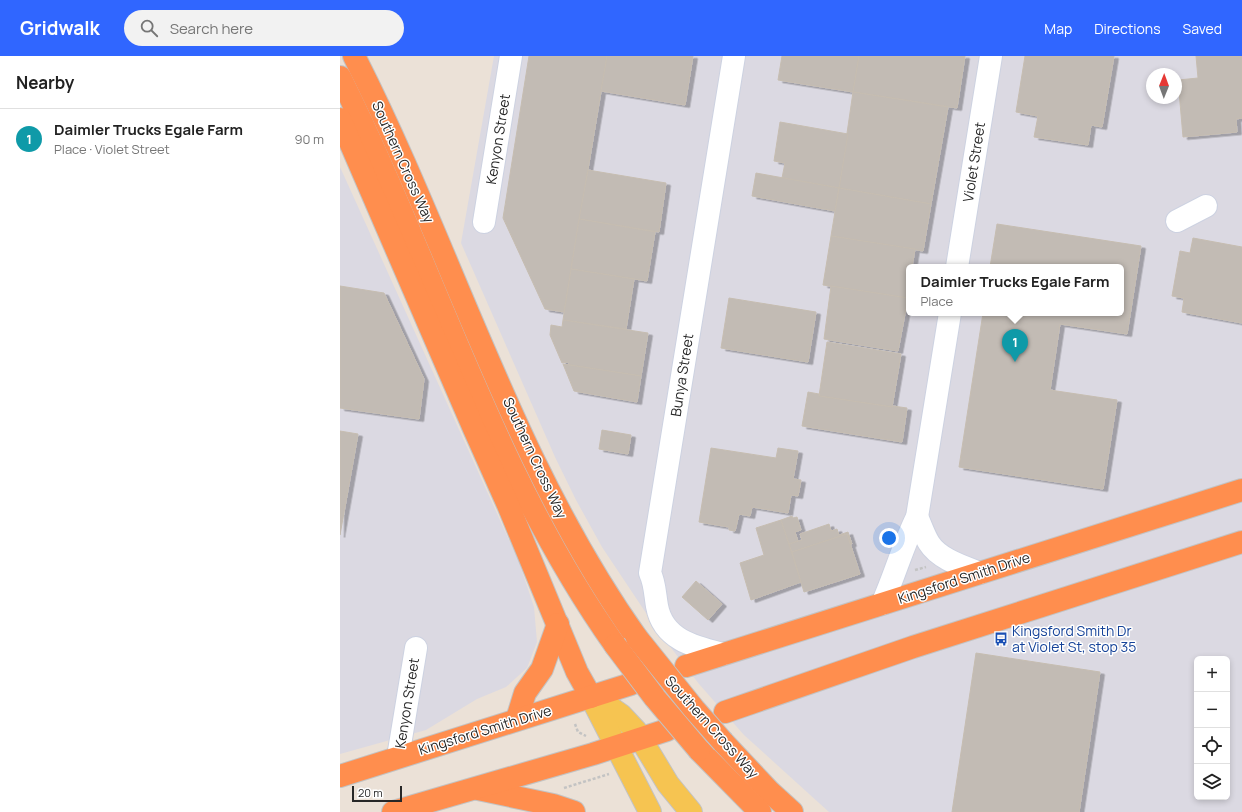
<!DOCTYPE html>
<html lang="en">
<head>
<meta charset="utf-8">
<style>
	body { margin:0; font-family:Manrope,sans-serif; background:#f2f2f2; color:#222 }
	.controls { position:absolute; right:12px; bottom:12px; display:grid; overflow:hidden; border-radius:6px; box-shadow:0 2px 6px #0003 }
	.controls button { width:36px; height:36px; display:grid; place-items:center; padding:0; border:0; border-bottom:1px solid #e0e0e0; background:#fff; color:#222; font:20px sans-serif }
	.compass { position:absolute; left:806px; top:12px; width:36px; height:36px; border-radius:50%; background:#fff; box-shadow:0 2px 6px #0003; rotate:1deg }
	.scale { position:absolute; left:12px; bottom:10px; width:50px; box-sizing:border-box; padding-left:4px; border:2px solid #272727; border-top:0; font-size:11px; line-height:14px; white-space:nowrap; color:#272727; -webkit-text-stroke:3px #fff; paint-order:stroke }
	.you { position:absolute; left:549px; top:482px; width:14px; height:14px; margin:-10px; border:3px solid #fff; border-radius:50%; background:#1a73e8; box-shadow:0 0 0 6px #1a73e833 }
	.badge { display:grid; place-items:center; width:26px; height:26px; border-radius:50%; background:#3066ff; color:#fff; font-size:13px; font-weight:700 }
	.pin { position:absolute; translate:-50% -33px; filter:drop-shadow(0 1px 2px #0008) }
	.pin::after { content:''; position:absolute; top:21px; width:14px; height:12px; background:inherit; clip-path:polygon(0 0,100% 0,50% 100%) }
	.popup { position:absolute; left:566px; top:208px; width:218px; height:52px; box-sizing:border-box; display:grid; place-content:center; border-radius:6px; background:#fff; filter:drop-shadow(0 1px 3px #0005); font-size:13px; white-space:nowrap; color:#767676 }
	.popup b { font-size:15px; color:#222 }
	.popup::after { content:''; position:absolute; left:50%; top:100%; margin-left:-8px; border:8px solid transparent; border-top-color:#fff }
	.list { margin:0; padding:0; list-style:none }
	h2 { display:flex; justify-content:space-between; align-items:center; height:52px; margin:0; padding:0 16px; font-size:17px }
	h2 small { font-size:13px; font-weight:400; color:#767676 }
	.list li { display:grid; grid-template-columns:26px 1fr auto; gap:12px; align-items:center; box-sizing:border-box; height:60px; padding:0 16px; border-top:1px solid #e0e0e0 }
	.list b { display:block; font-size:15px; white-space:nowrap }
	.list p { margin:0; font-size:13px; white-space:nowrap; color:#767676 }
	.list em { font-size:13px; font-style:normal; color:#767676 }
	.icon { flex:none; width:22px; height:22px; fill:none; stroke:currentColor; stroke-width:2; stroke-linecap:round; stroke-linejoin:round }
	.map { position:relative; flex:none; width:902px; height:756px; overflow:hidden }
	header { display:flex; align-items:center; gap:24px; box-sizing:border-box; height:56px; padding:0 20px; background:#3066ff; color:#fff }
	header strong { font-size:19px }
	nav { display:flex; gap:22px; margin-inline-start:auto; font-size:14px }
	.search { width:280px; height:36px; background:#f2f2f2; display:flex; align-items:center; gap:10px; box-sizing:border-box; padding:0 14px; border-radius:22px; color:#767676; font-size:15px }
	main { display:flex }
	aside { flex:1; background:#fff }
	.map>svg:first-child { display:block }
</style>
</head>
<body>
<header>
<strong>Gridwalk</strong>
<div class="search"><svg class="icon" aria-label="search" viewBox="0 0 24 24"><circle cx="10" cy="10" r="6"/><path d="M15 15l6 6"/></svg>Search here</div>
<nav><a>Map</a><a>Directions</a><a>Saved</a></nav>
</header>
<main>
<aside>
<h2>Nearby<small></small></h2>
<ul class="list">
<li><span class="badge" style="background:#0f9aa8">1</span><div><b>Daimler Trucks Egale Farm</b><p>Place · Violet Street</p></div><em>90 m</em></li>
</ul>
</aside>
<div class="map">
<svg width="902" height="756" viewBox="0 0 902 756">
	<defs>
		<filter id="shadow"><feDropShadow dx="4.5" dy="2.5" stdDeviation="0" flood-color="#0004"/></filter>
	</defs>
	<rect width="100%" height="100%" fill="#ebe1d7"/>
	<!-- industrial -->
	<g fill="#dbd9e2" fill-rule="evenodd">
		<path d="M 154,0 L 902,0 L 902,756 L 489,756 L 404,679 L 359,628 L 318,575 L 262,491 L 236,444 L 215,401 L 121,187 ZM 812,18 L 836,18 L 836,42 L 812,42 ZM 569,211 L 781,211 L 781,257 L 569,257 ZM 857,603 L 887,603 L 887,741 L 857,741 Z"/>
		<path d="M 0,111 L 179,506 L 194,551 L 197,586 L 187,612 L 166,631 L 137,643 L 86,674 L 0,698 Z"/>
	</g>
	<!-- building -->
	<g fill="#c2bbb4" stroke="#c6bdb1" filter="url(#shadow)">
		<path d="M 189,0 L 267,0 L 224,256 L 205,253 L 163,162 Z"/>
		<path d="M 267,0 L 353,0 L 345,49 L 261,35 Z"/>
		<path d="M 442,0 L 519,0 L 513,36 L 438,24 Z"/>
		<path d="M 519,0 L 625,0 L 617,52 L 513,36 Z"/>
		<path d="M 685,0 L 774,0 L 762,71 L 751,69 L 748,89 L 694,81 L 698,60 L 676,56 Z"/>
		<path d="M 856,0 L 902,0 L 902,62 L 896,63 L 897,76 L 843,81 L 838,24 L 858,22 Z"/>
		<path d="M 513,36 L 608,51 L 591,148 L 499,132 Z"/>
		<path d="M 440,66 L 508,78 L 499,132 L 442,122 L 445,107 L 434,105 Z"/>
		<path d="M 248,114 L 326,127 L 319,176 L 239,163 Z"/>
		<path d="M 416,117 L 499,132 L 495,155 L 412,140 Z"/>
		<path d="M 499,132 L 591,148 L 583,195 L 491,180 Z"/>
		<path d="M 239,163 L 315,176 L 307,225 L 231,213 Z"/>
		<path d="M 657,168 L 801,190 L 787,278 L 720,268 L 710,334 L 777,344 L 763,433 L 619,411 L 643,257 L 781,257 L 781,211 L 650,211 Z"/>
		<path d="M 491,180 L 575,193 L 572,211 L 569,211 L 568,242 L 483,229 Z"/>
		<path d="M 853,182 L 902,191 L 902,267 L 842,256 L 844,242 L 832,240 L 840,195 L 850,197 Z"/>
		<path d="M 231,213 L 294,223 L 286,273 L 223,264 Z"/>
		<path d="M 0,230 L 44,237 L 84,323 L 79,363 L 0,352 Z"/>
		<path d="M 491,230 L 568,242 L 558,295 L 484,283 Z"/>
		<path d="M 389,242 L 476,256 L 468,306 L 381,292 Z"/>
		<path d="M 223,264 L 308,277 L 301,320 L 230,309 L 228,306 L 222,307 L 210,279 L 211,269 L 222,271 Z"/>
		<path d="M 487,286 L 561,298 L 552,351 L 479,340 Z"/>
		<path d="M 223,308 L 301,320 L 297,346 L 234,335 Z"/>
		<path d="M 468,336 L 479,338 L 479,340 L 552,351 L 553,350 L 567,352 L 562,386 L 462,370 Z"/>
		<path d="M 262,374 L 291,379 L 288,398 L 259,393 Z"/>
		<path d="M 0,375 L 18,378 L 0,479 Z"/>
		<path d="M 371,392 L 436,402 L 438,392 L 458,395 L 453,423 L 461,424 L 458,440 L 451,439 L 448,457 L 412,451 L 410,460 L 399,458 L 395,475 L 389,474 L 389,471 L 359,466 Z"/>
		<path d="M 452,460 L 453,462 L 457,461 L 461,474 L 455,476 L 458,485 L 449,488 L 441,464 Z"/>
		<path d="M 441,464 L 461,526 L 411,544 L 400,507 L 424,499 L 416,472 Z"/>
		<path d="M 489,468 L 491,475 L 497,473 L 499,479 L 508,476 L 512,488 L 510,488 L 507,478 L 452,496 L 449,488 L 462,484 L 460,478 Z"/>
		<path d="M 507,478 L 520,518 L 464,536 L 452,496 Z"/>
		<path d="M 356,525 L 382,548 L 368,564 L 342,541 Z"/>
		<path d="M 636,597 L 760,616 L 739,756 L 612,756 Z"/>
	</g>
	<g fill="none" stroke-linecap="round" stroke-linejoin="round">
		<!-- minor casing -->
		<g stroke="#cdd2e1" stroke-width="24">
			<g id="minor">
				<path d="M 837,165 L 866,150"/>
				<path d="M 144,166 L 171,0"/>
				<path d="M 617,211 L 651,0"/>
				<path d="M 577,461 C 581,469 584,479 589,487 C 599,503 622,510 640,517"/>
				<path d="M 542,548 C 555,519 563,489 577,461 L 610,257"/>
				<path d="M 383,598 C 355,591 323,584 317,550 C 315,539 315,527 310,517 L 394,0"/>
				<path d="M 58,701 L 76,592"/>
			</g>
		</g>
		<!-- major casing -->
		<g stroke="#c3c3c3" stroke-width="24">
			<g id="major">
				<path d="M 254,640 L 281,659 L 296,675 L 328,728 L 351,756"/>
				<path d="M 251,641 L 310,756"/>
			</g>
		</g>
		<!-- highway casing -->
		<g stroke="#c3c3c3" stroke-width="24">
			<g id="highway">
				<path d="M 14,0 C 112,192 171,405 297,582"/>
				<path d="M 0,21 C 94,209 152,416 275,589"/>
				<path d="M 0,63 L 134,373 L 168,449 L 237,616 L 251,641"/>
				<path d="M 346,610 L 902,434"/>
				<path d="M 385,656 L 573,591 L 902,486"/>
				<path d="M 177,663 L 185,637 L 202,613 L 218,568"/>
				<path d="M 383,686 L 430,736 L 452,756"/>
				<path d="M 359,694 L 420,756"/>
				<path d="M 0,720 L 291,628"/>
				<path d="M 138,733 L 213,749 L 234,756"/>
				<path d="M 53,756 L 253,698 L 327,674"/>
			</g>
		</g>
		<!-- path -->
		<g stroke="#c3c3c3" stroke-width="2.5" stroke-dasharray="3 2" stroke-linecap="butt">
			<path d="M 575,514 L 586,511"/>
			<path d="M 235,668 L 238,676 L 246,680"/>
			<path d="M 224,732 L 269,718"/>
		</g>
		<!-- minor -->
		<use href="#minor" stroke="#fff" stroke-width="22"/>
		<!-- major -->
		<use href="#major" stroke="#f6c451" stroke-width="22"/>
		<!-- highway -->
		<use href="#highway" stroke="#ff8e4e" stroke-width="22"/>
		<!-- highway-bridge casing -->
		<g stroke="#c3c3c3" stroke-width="24" stroke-linecap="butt">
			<g id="highway-bridge">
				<path d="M 297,582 L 354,653 L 383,686"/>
				<path d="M 275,589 L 315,642 L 359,694"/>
			</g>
		</g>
		<!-- highway-bridge -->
		<use href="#highway-bridge" stroke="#ff8e4e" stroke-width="22"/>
	</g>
	<!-- icons -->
	<defs>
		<g id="bus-bare" transform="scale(1.08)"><path d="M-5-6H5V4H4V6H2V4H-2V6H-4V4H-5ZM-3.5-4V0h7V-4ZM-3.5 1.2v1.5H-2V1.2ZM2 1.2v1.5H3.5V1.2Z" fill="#1a4fb4" stroke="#fff" stroke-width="2.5" paint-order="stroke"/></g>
	</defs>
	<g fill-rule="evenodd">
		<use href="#bus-bare" x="661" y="583"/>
	</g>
	<g text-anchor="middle" stroke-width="3" stroke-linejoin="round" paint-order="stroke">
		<!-- street labels -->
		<g font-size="14" fill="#272727" stroke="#fff">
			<text transform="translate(158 83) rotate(-81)" y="5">Kenyon Street</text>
			<text transform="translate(63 106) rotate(66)" y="5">Southern Cross Way</text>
			<text transform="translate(634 106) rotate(-81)" y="5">Violet Street</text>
			<text transform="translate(342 319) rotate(-81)" y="5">Bunya Street</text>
			<text transform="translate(195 402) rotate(65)" y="5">Southern Cross Way</text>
			<text transform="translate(624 522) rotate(-18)" y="5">Kingsford Smith Drive</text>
			<text transform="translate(67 647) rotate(-81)" y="5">Kenyon Street</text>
			<text transform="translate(372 671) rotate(48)" y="5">Southern Cross Way</text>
			<text transform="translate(145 674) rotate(-17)" y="5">Kingsford Smith Drive</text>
		</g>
		<!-- transit labels -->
		<g font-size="14" fill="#164399" stroke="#fff" text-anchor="start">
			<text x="672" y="580">Kingsford Smith Dr<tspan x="672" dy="16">at Violet St, stop 35</tspan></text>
		</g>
	</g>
</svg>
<div class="controls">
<button>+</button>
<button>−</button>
<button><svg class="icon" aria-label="locate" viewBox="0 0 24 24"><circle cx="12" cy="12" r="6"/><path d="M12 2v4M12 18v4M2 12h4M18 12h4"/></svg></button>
<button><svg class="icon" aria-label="layers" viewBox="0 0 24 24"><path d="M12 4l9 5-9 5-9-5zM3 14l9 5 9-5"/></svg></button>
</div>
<svg class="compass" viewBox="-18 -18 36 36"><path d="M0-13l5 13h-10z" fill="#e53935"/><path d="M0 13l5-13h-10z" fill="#767676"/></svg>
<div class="scale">20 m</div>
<div class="you"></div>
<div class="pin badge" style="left:675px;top:306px;background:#0f9aa8">1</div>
<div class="popup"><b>Daimler Trucks Egale Farm</b>Place</div>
</div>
</main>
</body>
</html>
